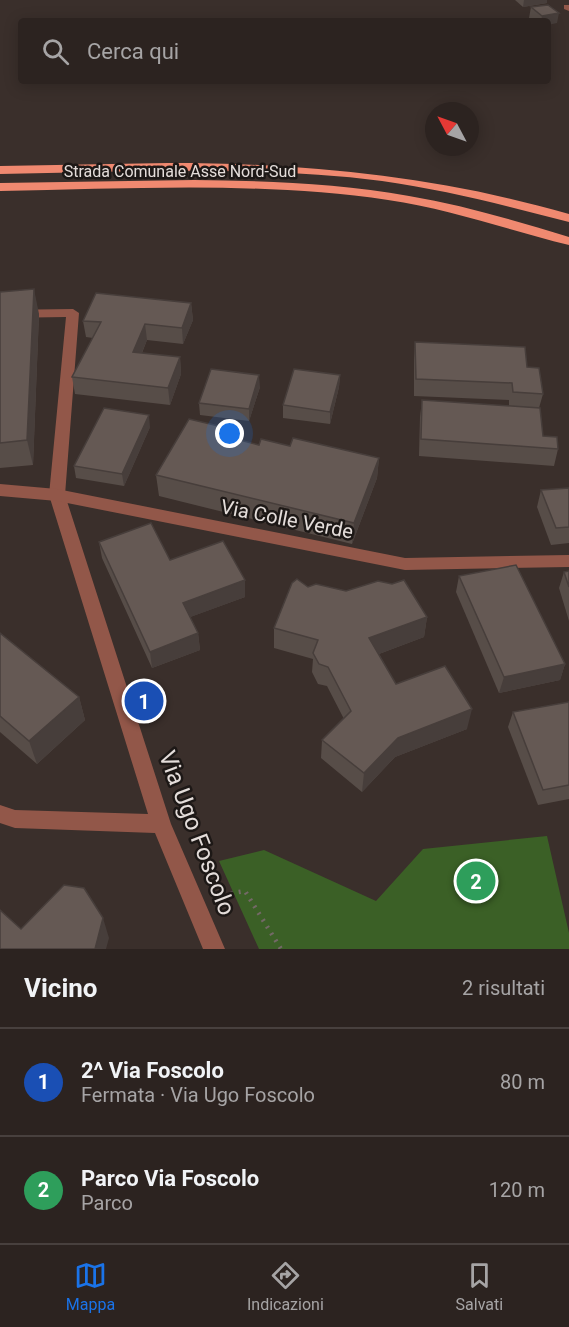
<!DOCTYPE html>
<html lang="it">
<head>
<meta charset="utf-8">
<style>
	body { margin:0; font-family:Roboto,sans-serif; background:#342b29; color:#f1f3f6 }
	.compass { position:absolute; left:425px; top:102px; width:54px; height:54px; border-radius:50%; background:#2c2320; box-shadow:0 3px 15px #0003; rotate:311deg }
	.you { position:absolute; left:230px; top:434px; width:21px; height:21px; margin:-15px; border:4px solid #fff; border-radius:50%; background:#1a73e8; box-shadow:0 0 0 9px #1a73e833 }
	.badge { display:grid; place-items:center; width:39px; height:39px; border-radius:50%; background:#1a73e8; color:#fff; font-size:20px; font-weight:700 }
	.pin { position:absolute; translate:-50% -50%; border:3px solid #fff; box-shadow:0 2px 6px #0006 }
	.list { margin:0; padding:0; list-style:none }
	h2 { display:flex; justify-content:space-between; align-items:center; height:78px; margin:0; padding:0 24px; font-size:26px }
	h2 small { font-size:20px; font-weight:400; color:#a6a4a5 }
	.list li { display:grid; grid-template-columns:39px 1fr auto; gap:18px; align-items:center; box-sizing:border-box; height:108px; padding:0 24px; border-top:2px solid #48403e }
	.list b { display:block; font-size:22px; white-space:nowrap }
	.list p { margin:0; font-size:20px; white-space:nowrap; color:#a6a4a5 }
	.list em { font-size:20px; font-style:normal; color:#a6a4a5 }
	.icon { flex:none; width:33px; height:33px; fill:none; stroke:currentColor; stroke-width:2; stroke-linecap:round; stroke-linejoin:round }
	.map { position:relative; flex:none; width:569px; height:949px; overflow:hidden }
	.search { position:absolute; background:#2c2320; box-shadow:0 3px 15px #0003; left:18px; right:18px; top:18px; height:66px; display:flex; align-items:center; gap:15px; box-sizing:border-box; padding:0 21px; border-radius:6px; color:#a6a4a5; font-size:22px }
	.sheet { height:294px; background:#2c2320 }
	nav { display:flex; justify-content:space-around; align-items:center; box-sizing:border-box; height:84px; border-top:2px solid #48403e; background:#2c2320; font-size:16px; color:#a6a4a5 }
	nav a { display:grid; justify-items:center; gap:3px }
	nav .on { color:#1a73e8 }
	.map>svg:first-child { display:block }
</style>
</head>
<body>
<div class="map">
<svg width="569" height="949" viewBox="0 0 569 949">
	<rect width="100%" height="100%" fill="#3a2f2b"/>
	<!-- green -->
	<path fill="#3b6026" d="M 547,836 L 569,933 L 569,949 L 259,949 L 219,861 L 264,850 L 376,901 L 423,849 Z"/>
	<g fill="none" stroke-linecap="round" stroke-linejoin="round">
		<!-- path -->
		<path stroke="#736966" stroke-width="4.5" stroke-dasharray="2 6" stroke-linecap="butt" d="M 215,896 L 245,891 L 281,949"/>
		<!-- service -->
		<g fill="#925749" fill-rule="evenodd">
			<path d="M 564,5 L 569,5 L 569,11 L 564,9 Z"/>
			<path d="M 73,309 L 79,313 L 65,495 L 62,499 L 52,499 L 49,495 L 66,317 L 0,318 L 0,310 Z"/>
		</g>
		<!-- minor -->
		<path fill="#925749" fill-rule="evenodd" d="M 57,489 L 62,491 L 65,495 L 171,824 L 225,949 L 203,949 L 155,833 L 15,828 L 0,823 L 0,805 L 15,810 L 148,814 L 49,495 L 52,491 Z"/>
		<!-- tertiary -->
		<path fill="#925749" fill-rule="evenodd" d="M 0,484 L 57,489 L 405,558 L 569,555 L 569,567 L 405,570 L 57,501 L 0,496 Z"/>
		<!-- trunk -->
		<g fill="#f08970" fill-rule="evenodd">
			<path d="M 168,163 C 305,163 437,176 569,214 L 569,222 C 507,206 446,190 382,181 C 255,165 127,172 0,174 L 0,166 Z"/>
			<path d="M 194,180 C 266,181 338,183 409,196 C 463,205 516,221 569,237 L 569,245 C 508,230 450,209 388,200 C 259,181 129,189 0,191 L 0,183 Z"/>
		</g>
	</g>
	<!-- wall -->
	<g fill="#574d48">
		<path d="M 515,0 L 547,0 L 547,3 L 523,7 Z"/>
		<path d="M 531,7 L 557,23 L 548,21 L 534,21 L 529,18 Z"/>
		<path d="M 0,292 L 39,314 L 33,465 L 0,468 Z"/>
		<path d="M 191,303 L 193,320 L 183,344 L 147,340 L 142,353 L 180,357 L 181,374 L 170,405 L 75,394 L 72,377 L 93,338 L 86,337 L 83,321 Z"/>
		<path d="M 415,342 L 527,367 L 543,394 L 539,408 L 543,436 L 558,449 L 554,466 L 419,456 L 420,417 L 422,400 L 509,406 L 509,400 L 414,396 L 414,359 Z"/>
		<path d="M 340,375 L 339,387 L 330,424 L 283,418 L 283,405 Z"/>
		<path d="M 260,387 L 249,421 L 200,415 L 199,403 Z"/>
		<path d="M 150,427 L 124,486 L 76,478 L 74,466 Z"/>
		<path d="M 240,431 L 240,441 L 259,445 L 290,446 L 379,458 L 377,478 L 352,544 L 159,496 L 156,475 Z"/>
		<path d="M 569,488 L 569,543 L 551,545 L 537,507 L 541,490 Z"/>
		<path d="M 99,542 L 170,560 L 245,597 L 190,617 L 198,633 L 200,650 L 152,668 L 102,558 Z"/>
		<path d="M 569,571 L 569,621 L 559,588 L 564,572 Z"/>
		<path d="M 459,576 L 565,664 L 560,680 L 499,693 L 456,592 Z"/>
		<path d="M 308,587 L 427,617 L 424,637 L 379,654 L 396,684 L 467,729 L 395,757 L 362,792 L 321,758 L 322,740 L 344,719 L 327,686 L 318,684 L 312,672 L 313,659 L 274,648 L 274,628 Z"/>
		<path d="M 0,633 L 79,697 L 85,720 L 37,764 L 0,732 Z"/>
		<path d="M 569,702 L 569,799 L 538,805 L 508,727 L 513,712 Z"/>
	</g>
	<!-- shaded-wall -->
	<g fill="#473e3b">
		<path d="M 524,0 L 547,0 L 547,3 L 523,7 Z"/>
		<path d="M 559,13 L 557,23 L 548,25 L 548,21 L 541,21 L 542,16 Z"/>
		<path d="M 34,289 L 39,314 L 33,465 L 27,440 Z"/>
		<path d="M 191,303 L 193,320 L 183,344 L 182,328 Z"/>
		<path d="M 145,324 L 147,340 L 135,369 L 133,352 Z"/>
		<path d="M 180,357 L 181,374 L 170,405 L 168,388 Z"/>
		<path d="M 259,375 L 260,387 L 249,421 L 249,409 Z"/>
		<path d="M 340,375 L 339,387 L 330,424 L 330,412 Z"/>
		<path d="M 149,415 L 150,427 L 124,486 L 122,474 Z"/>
		<path d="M 240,431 L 241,451 L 236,439 Z"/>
		<path d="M 379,458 L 377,478 L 352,544 L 354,523 Z"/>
		<path d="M 245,580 L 245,597 L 185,619 L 183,603 Z"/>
		<path d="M 427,617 L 424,637 L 368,658 L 369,638 Z"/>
		<path d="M 198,633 L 200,650 L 152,668 L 150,652 Z"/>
		<path d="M 565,664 L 560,680 L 499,693 L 504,677 Z"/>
		<path d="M 79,697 L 85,720 L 37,764 L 29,741 Z"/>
		<path d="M 472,709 L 467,729 L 395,757 L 362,792 L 364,773 L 398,738 Z"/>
		<path d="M 103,918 L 109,938 L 106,949 L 95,949 Z"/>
	</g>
	<!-- building -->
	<g fill="#655954" stroke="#473e3b" stroke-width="1.5">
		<path d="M 548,5 L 559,13 L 542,16 L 531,7 Z"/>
		<path d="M 34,289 L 27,440 L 0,443 L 0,292 Z"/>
		<path d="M 96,293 L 191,303 L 182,328 L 145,324 L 133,352 L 180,357 L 168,388 L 72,377 L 101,322 L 83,321 Z"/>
		<path d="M 415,342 L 525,347 L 527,367 L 539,368 L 543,394 L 513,392 L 512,383 L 416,379 Z"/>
		<path d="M 211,369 L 259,375 L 249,409 L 199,403 Z"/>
		<path d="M 294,369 L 340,375 L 330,412 L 283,405 Z"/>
		<path d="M 422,400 L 540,408 L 543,436 L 557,437 L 558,449 L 421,439 Z"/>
		<path d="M 104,408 L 149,415 L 122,474 L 74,466 Z"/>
		<path d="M 189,419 L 240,431 L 236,439 L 259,445 L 261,439 L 290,446 L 293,438 L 379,458 L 354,523 L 156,475 Z"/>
		<path d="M 569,488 L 569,527 L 556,528 L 541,490 Z"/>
		<path d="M 151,523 L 170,560 L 223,541 L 245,580 L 183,603 L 198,633 L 150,652 L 99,542 Z"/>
		<path d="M 516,565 L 565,664 L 504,677 L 459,576 Z"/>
		<path d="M 569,571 L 569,587 L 564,572 Z"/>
		<path d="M 297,579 L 308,587 L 316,584 L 346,591 L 378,581 L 392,584 L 404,580 L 427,617 L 369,638 L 396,684 L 445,666 L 472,709 L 398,738 L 364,773 L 322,740 L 351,711 L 328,667 L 319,664 L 313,653 L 318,640 L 274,628 L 292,583 Z"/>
		<path d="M 0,633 L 79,697 L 29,741 L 0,716 Z"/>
		<path d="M 569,702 L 569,785 L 543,790 L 513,712 Z"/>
		<path d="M 64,885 L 84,888 L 103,918 L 95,949 L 0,949 L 0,910 L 21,929 Z"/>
	</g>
	<g text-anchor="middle" stroke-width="5" stroke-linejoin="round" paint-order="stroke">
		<!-- far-street labels -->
		<g font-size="16" fill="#e4ddda" stroke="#1d1816">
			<text x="180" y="177">Strada Comunale Asse Nord-Sud</text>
		</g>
		<!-- street labels -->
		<g font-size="20" fill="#e4ddda" stroke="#1d1816">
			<text transform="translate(287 519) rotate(11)" y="7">Via Colle Verde</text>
		</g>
		<!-- near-street labels -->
		<g font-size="24" fill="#e4ddda" stroke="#1d1816">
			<text transform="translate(197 833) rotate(69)" y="8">Via Ugo Foscolo</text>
		</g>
	</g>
</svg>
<svg class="compass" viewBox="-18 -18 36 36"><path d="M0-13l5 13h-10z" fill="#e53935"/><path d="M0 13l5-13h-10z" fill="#a6a4a5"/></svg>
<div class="you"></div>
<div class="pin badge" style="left:144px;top:701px;background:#1a4fb4">1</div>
<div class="pin badge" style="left:476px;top:881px;background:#2e9e5b">2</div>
<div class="search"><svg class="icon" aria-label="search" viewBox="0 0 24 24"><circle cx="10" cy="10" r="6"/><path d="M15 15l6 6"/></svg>Cerca qui</div>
</div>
<section class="sheet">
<h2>Vicino<small>2 risultati</small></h2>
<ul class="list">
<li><span class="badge" style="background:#1a4fb4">1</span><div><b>2^ Via Foscolo</b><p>Fermata · Via Ugo Foscolo</p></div><em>80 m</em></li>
<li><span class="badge" style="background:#2e9e5b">2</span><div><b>Parco Via Foscolo</b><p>Parco</p></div><em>120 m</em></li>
</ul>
</section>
<nav>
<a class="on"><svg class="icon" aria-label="map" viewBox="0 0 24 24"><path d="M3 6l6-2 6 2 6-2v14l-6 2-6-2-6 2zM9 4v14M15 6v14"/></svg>Mappa</a>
<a><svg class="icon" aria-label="directions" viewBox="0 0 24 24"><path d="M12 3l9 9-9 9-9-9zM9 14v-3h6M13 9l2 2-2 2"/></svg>Indicazioni</a>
<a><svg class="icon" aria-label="saved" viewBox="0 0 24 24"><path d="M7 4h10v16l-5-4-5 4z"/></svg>Salvati</a>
</nav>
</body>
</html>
